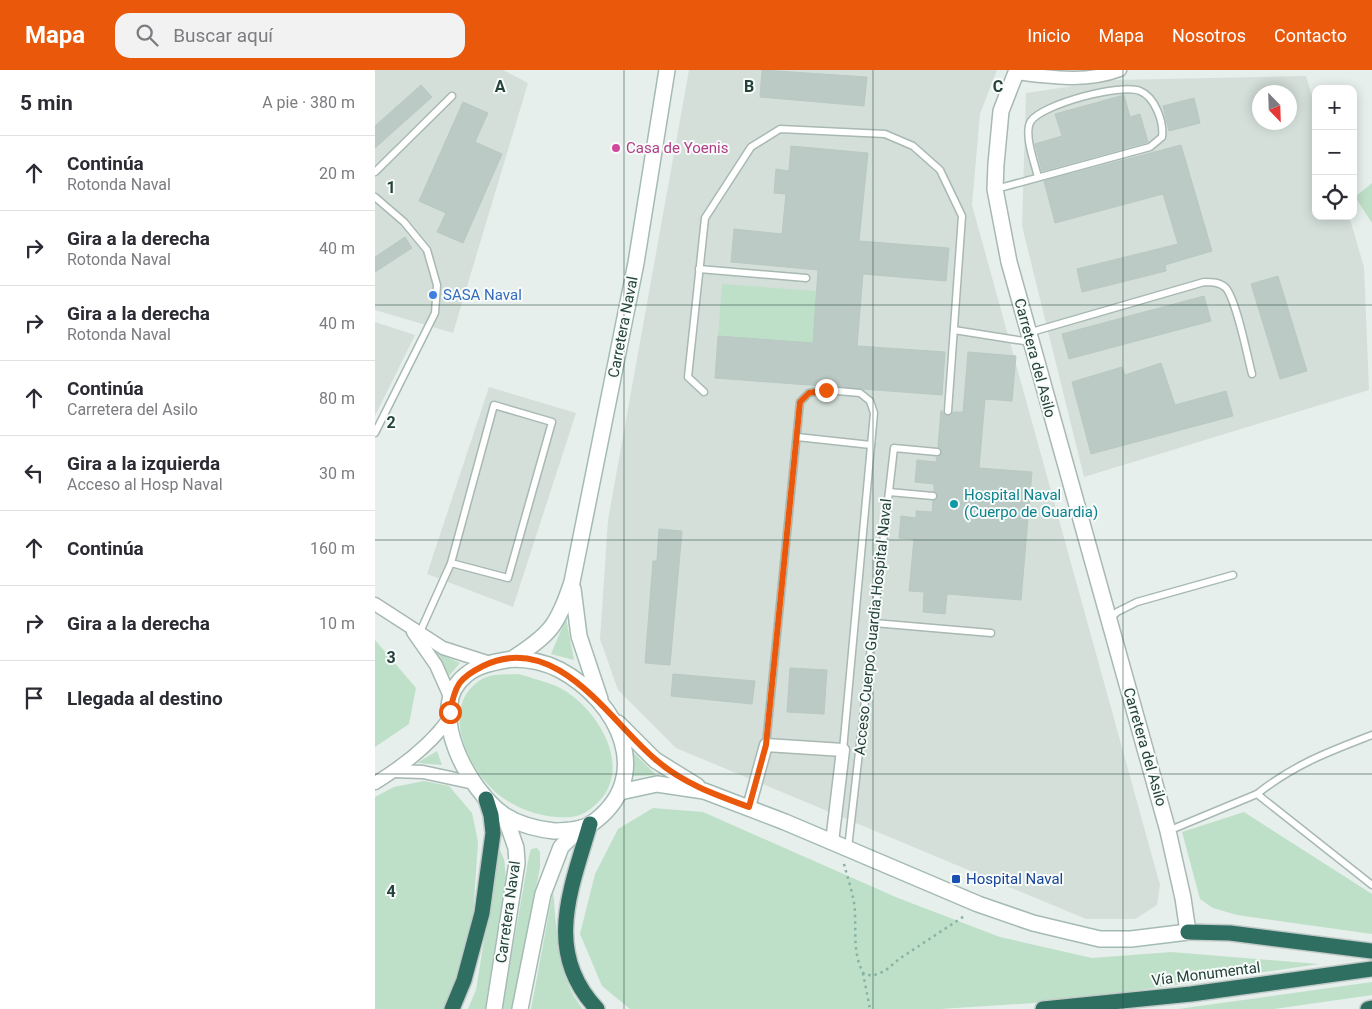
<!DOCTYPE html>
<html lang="es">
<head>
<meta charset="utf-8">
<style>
	body { margin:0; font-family:Roboto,sans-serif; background:#f2f2f3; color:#2b2b33 }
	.controls { position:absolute; right:15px; top:15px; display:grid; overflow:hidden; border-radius:10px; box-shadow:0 2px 12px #0003 }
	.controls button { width:45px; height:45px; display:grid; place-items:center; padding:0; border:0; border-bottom:1px solid #e1e1e2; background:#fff; color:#2b2b33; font:25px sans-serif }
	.compass { position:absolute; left:877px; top:15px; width:45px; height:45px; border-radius:50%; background:#fff; box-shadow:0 2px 12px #0003; rotate:157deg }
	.stop { position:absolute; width:15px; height:15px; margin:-11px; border:4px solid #ea580c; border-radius:50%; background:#fff }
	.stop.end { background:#ea580c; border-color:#fff; box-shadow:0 1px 5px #0008 }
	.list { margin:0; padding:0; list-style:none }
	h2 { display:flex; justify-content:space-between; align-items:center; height:65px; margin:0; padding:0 20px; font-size:21px }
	h2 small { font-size:16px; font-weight:400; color:#7c7c81 }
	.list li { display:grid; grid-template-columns:32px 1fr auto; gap:15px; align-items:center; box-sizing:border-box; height:75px; padding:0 20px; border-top:1px solid #e1e1e2 }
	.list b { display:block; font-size:19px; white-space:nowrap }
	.list p { margin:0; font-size:16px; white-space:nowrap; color:#7c7c81 }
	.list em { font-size:16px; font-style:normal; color:#7c7c81 }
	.icon { flex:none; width:28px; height:28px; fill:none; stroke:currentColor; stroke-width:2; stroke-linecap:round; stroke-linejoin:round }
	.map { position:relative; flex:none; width:997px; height:939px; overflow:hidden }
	header { display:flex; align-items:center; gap:30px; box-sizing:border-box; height:70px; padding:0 25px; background:#ea580c; color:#fff }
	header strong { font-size:24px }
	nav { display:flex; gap:28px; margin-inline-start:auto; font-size:18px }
	.search { width:350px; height:45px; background:#f2f2f3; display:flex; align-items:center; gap:12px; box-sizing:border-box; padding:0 18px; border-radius:15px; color:#7c7c81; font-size:19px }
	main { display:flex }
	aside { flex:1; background:#fff }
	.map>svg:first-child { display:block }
</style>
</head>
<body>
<header>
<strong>Mapa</strong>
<div class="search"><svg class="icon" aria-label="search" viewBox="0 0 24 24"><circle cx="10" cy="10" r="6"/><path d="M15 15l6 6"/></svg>Buscar aquí</div>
<nav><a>Inicio</a><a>Mapa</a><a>Nosotros</a><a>Contacto</a></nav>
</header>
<main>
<aside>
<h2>5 min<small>A pie · 380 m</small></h2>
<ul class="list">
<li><svg class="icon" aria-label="ahead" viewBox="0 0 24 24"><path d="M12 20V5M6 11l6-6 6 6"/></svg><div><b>Continúa</b><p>Rotonda Naval</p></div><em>20 m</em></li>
<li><svg class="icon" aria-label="right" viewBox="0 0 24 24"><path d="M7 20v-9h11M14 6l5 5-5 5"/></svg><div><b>Gira a la derecha</b><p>Rotonda Naval</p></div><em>40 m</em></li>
<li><svg class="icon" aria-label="right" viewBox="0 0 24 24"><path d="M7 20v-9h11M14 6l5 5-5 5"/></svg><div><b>Gira a la derecha</b><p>Rotonda Naval</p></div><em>40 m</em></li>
<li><svg class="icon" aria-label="ahead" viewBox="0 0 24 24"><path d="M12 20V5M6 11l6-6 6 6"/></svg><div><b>Continúa</b><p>Carretera del Asilo</p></div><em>80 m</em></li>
<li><svg class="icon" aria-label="left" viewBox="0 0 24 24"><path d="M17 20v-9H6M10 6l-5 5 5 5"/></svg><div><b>Gira a la izquierda</b><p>Acceso al Hosp Naval</p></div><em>30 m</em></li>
<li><svg class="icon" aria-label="ahead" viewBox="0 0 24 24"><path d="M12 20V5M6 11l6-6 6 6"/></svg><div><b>Continúa</b></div><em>160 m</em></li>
<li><svg class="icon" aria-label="right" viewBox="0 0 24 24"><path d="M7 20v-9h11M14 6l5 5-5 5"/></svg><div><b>Gira a la derecha</b></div><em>10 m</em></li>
<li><svg class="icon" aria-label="arrive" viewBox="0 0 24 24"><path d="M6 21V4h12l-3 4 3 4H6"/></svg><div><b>Llegada al destino</b></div></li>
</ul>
</aside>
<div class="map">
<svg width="997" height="939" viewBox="0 0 997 939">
	<rect width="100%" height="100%" fill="#e6efeb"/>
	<!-- built -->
	<g fill="#d4dfda" fill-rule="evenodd">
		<path d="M 0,0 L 128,0 L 153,13 L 78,263 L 0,240 Z"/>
		<path d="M 314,0 L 622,0 L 605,44 L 597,135 L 785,815 L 782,835 L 760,849 L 711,849 L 301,678 L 243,620 L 225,569 L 233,450 Z"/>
		<path d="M 931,6 L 941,39 L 941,146 L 974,146 L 989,197 L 994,320 L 709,407 L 647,156 L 651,23 L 739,10 ZM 884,22 L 914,22 L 914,52 L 884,52 Z"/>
		<path d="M 0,252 L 40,265 L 0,346 Z"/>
		<path d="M 114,317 L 201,343 L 138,537 L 52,504 Z"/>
	</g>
	<!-- green -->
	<g fill="#bfe0c8">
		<path d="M 997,113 L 997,153 L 980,127 Z"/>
		<path d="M 347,214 L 442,221 L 438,273 L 343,266 Z"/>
		<path d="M 191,548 L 199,590 L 176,584 Z"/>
		<path d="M 0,570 L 41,618 L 34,654 L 0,677 Z"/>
		<path d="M 61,582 L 85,593 L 73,607 Z"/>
		<path d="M 144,604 C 156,608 169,611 181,616 C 217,632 254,687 230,724 C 222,735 210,746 196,747 C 172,749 147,741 128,728 C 96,706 62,640 104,611 C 115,603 131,605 144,604 Z"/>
		<path d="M 62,681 L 67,695 L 42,693 Z"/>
		<path d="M 258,682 L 281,705 L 257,706 Z"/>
		<path d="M 49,711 L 74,716 L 97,743 L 103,772 L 98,847 L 80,921 L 70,939 L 0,939 L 0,727 L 19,717 Z"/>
		<path d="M 278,738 L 328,742 L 523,828 L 625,867 L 717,888 L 796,882 L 944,894 L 690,931 L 565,939 L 255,939 L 227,916 L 205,864 L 220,804 L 243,759 Z"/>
		<path d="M 869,742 L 997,824 L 997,864 L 862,845 L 838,838 L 825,829 L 807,762 Z"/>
		<path d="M 124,778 L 129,789 L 131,807 L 110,939 L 93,939 L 101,920 Z"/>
		<path d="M 162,778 L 165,782 L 165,797 L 138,939 L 127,939 L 154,786 L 156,779 Z"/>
		<path d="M 178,821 C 182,860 182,908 208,939 L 156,939 Z"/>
		<path d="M 997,912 L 997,925 L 899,939 L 803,939 Z"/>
	</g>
	<!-- building -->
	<g fill="#bbcac4" stroke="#b8c9c2">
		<path d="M 387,0 L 492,7 L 489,36 L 385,27 Z"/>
		<path d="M 46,15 L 57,27 L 0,78 L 0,56 Z"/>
		<path d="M 749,25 L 755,47 L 765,44 L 773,72 L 667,101 L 660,74 L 687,66 L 680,44 Z"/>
		<path d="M 819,28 L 825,53 L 794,61 L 788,36 Z"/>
		<path d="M 88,32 L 113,43 L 100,72 L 127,84 L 88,173 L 62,162 L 71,143 L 44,131 Z"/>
		<path d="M 806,75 L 837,181 L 790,195 L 791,201 L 707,222 L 702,199 L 803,174 L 788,124 L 680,153 L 669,111 Z"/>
		<path d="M 416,76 L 493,83 L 484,171 L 574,178 L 571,211 L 488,204 L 482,276 L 570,282 L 567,325 L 340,308 L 343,266 L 438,273 L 443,200 L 356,192 L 359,159 L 407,164 L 411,124 L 399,123 L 401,99 L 414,101 Z"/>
		<path d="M 30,167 L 37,178 L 0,202 L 0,187 Z"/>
		<path d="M 903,206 L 932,301 L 905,309 L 876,214 Z"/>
		<path d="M 829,226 L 836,251 L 694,289 L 687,264 Z"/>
		<path d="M 593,282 L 641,286 L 637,331 L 610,329 L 604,398 L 657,402 L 646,530 L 572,524 L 570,544 L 548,542 L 549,522 L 534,521 L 539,469 L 524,468 L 526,446 L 541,448 L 541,441 L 557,442 L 558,431 L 562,429 L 563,424 L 559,421 L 559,414 L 540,412 L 542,390 L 561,392 L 562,387 L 566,384 L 566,380 L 563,377 L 566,340 L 572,346 L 578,342 L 588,342 Z"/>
		<path d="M 786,293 L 800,335 L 851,321 L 858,346 L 716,384 L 697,312 L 747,297 L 750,305 Z"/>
		<path d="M 284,459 L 307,461 L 295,595 L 270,593 L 278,491 L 282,491 Z"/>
		<path d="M 415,598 L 452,600 L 449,644 L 412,642 Z"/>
		<path d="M 298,604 L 380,611 L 377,634 L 296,626 Z"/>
	</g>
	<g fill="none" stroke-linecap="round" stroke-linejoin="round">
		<!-- service casing -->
		<g stroke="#a8b8b2" stroke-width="9">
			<g id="service">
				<path d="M 0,102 L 77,26"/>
				<path d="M 621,119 L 775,77 L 787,67 C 789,52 780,27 765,21 C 746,13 668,34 656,51 C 648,63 660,94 663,107"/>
				<path d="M 0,127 L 29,152 L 52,180 L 62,215 L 60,243 L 0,363"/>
				<path d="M 324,199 L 431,208"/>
				<path d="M 579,260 L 655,272"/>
				<path d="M 653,263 L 829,212 C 837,212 845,212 851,218 C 862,232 872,285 877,304"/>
				<path d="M 329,322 L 313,307 L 330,148 L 376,77 L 405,59 L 510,64 L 538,76 L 565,100 L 587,146 L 573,341"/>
				<path d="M 422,367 L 496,375"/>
				<path d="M 514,422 L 558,426"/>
				<path d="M 735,549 L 742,542 L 762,532 L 858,505"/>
				<path d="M 499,553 L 616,563"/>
				<path d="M 45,562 L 76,493 L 119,335 L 177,352 L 133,508 L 76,493"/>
				<path d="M 391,675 L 425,332 L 434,323 L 451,320 L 485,323 L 495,331 L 499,343 L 468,680"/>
				<path d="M 882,724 C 920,694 953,682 997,665"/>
				<path d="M 793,761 L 882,724 L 997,815"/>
				<path d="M 473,778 L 519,378 L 562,382"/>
			</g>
		</g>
		<!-- minor casing -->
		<g stroke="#a8b8b2" stroke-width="15">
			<g id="minor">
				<path d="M 641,3 C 676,7 711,13 745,0"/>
				<path d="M 0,534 L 68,578 L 115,593"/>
				<path d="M 38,562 L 61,595 L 77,631"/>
				<path d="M 19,701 L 48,702 L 99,713"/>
				<path d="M 0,713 C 28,696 55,675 74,649"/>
				<path d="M 374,737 L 391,675 L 468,680 L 457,772"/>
			</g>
		</g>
		<!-- tertiary casing -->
		<g stroke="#a8b8b2" stroke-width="18">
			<path id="tertiary" d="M 642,0 L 626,41 L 621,94 L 620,119 L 634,192 L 793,761 L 808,828 L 813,862"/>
		</g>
		<!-- secondary casing -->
		<g stroke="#a4bbb3" stroke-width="18">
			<g id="secondary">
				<path d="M 198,519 L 204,566 L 225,629"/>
				<path d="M 137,589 C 175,565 183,555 197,512 L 261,193 L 292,0"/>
				<path d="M 137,589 C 154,589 170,592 185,600 C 243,631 282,708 216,754 C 206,760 190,761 179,761 C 162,759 143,754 129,745 C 94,721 48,638 91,605 C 104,594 122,592 137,589 Z"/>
				<path d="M 243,653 L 280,690 L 322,716"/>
				<path d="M 245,722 L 282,714 L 329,721 L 410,752 L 603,834 L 658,853 L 725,869 L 756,869 L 813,862"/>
				<path d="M 119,939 L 142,793 L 141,778 L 130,746"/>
				<path d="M 145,939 L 168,824 L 186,777 L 204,759"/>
			</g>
		</g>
		<!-- motorway casing -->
		<g stroke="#c2cac8" stroke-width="18">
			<g id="motorway">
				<path d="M 215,754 C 196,819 168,882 222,939"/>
				<path d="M 813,862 L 855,863 L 997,881"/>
				<path d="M 77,939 L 89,910 L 107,843 L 118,763 L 116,745 L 111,729"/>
				<path d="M 668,939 L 816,924 L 997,899"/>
				<path d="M 993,939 L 997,938"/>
			</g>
		</g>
		<!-- path -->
		<g stroke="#86b3a5" stroke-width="2.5" stroke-dasharray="2.5 4" stroke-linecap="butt">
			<path d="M 469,794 C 473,810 480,828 480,844 C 481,865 478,883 488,903 L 497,906 L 510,901 L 524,889 L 591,845"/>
			<path d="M 488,903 L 495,939"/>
		</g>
		<!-- service -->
		<use href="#service" stroke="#fff" stroke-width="6"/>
		<!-- minor -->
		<use href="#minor" stroke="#fff" stroke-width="12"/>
		<!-- tertiary -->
		<use href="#tertiary" stroke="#fff" stroke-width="15"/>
		<!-- secondary -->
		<use href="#secondary" stroke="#fff" stroke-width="15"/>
		<!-- motorway -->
		<use href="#motorway" stroke="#2f6f62" stroke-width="15"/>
	</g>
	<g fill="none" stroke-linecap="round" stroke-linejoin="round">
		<!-- route -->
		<path stroke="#ea580c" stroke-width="6" d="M 75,642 C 80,615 84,608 108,596 C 181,560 234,650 280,689 C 307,713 341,725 374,737 L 391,675 L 425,332 L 434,323 L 451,320"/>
	</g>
	<!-- grid -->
	<path fill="none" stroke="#24423a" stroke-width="1" stroke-opacity="0.55" d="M 249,0 L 249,939M 498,0 L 498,939M 748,0 L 748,939M 0,235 L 997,235M 0,470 L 997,470M 0,704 L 997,704"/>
	<!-- markers -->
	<circle fill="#d1479c" stroke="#f7fbf9" stroke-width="2" cx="241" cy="78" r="5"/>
	<circle fill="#3f7fe0" stroke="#f7fbf9" stroke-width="2" cx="58" cy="225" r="5"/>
	<circle fill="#0f9aa8" stroke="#f7fbf9" stroke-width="2" cx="579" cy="434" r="5"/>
	<rect fill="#1a4fb4" stroke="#f7fbf9" stroke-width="2" x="576" y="804" width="10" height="10" rx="2.5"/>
	<g text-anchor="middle" stroke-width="4" stroke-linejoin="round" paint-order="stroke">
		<!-- hotel labels -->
		<g font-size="15" fill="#b23c85" stroke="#f7fbf9" text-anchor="start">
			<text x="251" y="83">Casa de Yoenis</text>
		</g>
		<!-- shop labels -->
		<g font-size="15" fill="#366cbe" stroke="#f7fbf9" text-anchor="start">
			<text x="68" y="230">SASA Naval</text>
		</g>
		<!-- street labels -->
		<g font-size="15" fill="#24423a" stroke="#f7fbf9">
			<text transform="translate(248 257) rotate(-79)" y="5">Carretera Naval</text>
			<text transform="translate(660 288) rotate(75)" y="5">Carretera del Asilo</text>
			<text transform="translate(498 557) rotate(-84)" y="5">Acceso Cuerpo Guardia Hospital Naval</text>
			<text transform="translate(770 677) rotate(74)" y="5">Carretera del Asilo</text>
			<text transform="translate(133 842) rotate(-82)" y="5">Carretera Naval</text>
			<text transform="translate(831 904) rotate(-7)" y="5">Vía Monumental</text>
		</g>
		<!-- culture labels -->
		<g font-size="15" fill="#0d838f" stroke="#f7fbf9" text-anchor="start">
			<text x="589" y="430">Hospital Naval<tspan x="589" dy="17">(Cuerpo de Guardia)</tspan></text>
		</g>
		<!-- transit labels -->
		<g font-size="15" fill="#164399" stroke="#f7fbf9" text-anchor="start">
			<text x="591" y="814">Hospital Naval</text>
		</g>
	</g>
	<g font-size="16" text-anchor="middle" font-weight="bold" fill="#24423a" stroke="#f7fbf9" stroke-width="4" stroke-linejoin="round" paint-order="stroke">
		<text x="125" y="22">A</text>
		<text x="374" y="22">B</text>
		<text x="623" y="22">C</text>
		<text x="16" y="123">1</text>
		<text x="16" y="358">2</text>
		<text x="16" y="593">3</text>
		<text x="16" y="827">4</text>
	</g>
</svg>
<div class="controls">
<button>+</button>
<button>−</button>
<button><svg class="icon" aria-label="locate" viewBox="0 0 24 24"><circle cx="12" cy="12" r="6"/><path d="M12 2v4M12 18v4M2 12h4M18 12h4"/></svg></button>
</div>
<svg class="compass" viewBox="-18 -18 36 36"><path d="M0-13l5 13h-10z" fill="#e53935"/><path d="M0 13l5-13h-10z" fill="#7c7c81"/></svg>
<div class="stop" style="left:75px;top:642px"></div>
<div class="stop end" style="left:451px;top:320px"></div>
</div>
</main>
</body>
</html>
